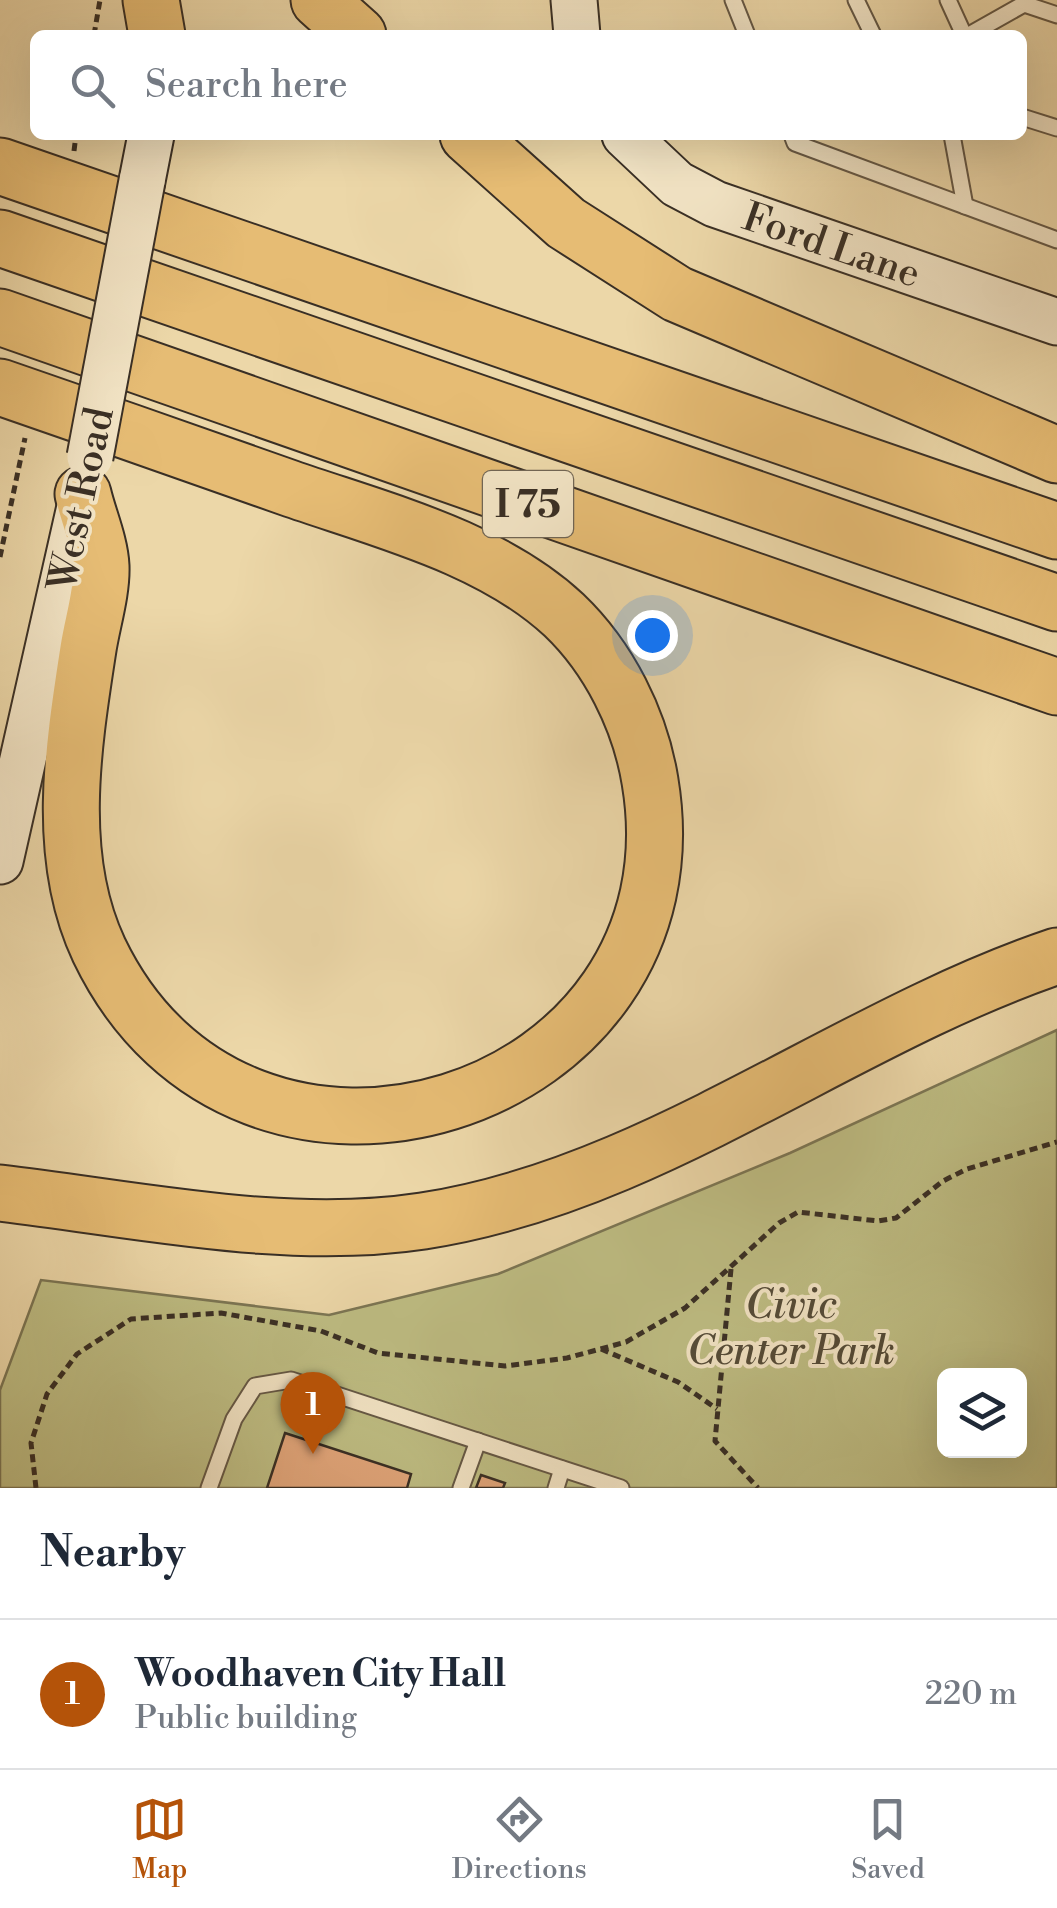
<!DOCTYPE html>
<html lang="en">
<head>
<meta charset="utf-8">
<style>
	body { margin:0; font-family:"Libre Bodoni",serif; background:#f6f6f7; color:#1f2937 }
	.controls { position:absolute; right:30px; bottom:30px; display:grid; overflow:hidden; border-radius:15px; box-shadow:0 10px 40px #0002 }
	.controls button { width:90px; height:90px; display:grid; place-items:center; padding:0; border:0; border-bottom:2px solid #e0e1e3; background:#fff; color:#1f2937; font:50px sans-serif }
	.you { position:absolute; left:652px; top:635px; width:35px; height:35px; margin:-25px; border:8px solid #fff; border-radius:50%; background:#1a73e8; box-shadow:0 0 0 15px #1a73e833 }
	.badge { display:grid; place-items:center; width:65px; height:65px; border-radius:50%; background:#b45309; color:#fff; font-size:32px; font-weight:700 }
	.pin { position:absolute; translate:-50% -82px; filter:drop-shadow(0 2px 5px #0008) }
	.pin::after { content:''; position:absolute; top:52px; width:35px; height:30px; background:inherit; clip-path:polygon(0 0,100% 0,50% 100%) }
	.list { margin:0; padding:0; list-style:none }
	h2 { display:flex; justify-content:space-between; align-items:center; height:130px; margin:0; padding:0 40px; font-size:42px }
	h2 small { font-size:32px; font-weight:400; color:#747a83 }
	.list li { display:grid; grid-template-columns:65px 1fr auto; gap:30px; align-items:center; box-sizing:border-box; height:150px; padding:0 40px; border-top:2px solid #e0e1e3 }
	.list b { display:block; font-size:38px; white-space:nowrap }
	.list p { margin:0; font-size:32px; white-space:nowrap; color:#747a83 }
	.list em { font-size:32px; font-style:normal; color:#747a83 }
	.icon { flex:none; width:55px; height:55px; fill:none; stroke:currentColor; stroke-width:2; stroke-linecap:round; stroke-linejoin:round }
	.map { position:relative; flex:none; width:1057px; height:1488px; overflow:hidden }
	.search { position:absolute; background:#fff; box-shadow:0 10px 40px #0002; left:30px; right:30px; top:30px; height:110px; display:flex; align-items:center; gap:25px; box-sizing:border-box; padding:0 35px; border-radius:15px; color:#747a83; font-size:38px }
	.sheet { height:280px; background:#fff }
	nav { display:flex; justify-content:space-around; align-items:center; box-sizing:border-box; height:140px; border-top:2px solid #e0e1e3; background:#fff; font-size:28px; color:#747a83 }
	nav a { display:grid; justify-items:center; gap:5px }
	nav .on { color:#b45309 }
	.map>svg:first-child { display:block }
</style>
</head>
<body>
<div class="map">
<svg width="1057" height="1488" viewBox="0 0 1057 1488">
	<rect width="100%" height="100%" fill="#ecd7a8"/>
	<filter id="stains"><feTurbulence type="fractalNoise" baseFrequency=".002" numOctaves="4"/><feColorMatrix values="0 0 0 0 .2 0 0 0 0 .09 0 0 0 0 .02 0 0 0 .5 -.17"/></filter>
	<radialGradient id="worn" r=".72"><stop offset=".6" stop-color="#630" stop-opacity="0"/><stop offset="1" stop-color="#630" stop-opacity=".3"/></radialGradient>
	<!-- green -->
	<path fill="#bebd83" stroke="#7c7654" stroke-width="2.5" fill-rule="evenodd" d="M 1057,1030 L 1057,1488 L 0,1488 L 0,1390 L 41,1280 L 329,1315 L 498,1274 L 790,1153 ZM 944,1376 L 1020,1376 L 1020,1450 L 944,1450 Z"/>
	<!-- building -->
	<g fill="#e0a57a" stroke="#392f25" stroke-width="2.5">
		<path d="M 285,1433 L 411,1474 L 407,1488 L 267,1488 Z"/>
		<path d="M 481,1475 L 505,1483 L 503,1488 L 476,1488 Z"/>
	</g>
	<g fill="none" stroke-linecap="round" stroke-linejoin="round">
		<!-- lane casing -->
		<g stroke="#665946" stroke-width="19">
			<g id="lane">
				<path d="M 733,0 L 747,35"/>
				<path d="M 856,0 L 873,35"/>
				<path d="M 948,0 L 964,35"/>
				<path d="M 969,35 L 1024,4 L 1057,15"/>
				<path d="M 1022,117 L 1057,128"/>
				<path d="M 792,135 L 795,143 L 1057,240"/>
				<path d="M 952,135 L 965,206"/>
				<path d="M 209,1488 L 234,1419 L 255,1386 L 291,1380 L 621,1488"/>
				<path d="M 461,1488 L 478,1441"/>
				<path d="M 556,1488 L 562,1469"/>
			</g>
		</g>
		<!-- secondary casing -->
		<g stroke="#392f25" stroke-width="49">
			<g id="secondary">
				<path d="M 574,0 L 577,35"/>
				<path id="s1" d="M 625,135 L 677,184 L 715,204 L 1057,322"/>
				<path d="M 142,181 L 151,135"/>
				<path d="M 0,861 L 84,489"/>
			</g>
		</g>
		<!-- highway casing -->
		<g stroke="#392f25" stroke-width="59">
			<g id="highway">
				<path d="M 151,0 L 157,35"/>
				<path d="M 319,0 L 358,35"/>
				<path d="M 468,135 L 566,223 L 677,294 L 1057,455"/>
				<path d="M 0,166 L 1057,531"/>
				<path d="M 0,238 L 1057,603"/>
				<path d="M 0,317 L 1057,687"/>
				<path d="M 0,387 C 97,420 192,454 289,488 C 381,520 491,547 564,615 C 609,658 640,720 650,781 C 705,1108 244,1253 99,950 C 55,857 73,746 88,649 C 92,623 102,592 101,566 C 100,543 88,516 83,494"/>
				<path d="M 0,1193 C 137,1209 285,1242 423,1221 C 652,1186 841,1029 1057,956"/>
			</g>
		</g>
		<!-- path -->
		<g stroke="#392f25" stroke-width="5" stroke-dasharray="8 5" stroke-linecap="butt">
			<path d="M 94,35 L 100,0"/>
			<path d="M 74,151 L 76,135"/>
			<path d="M 0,557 L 25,438"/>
			<path d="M 731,1269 L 715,1441 L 758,1488"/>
			<path d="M 601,1349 L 678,1382 L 717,1409"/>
			<path d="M 36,1488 L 31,1443 L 47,1394 L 77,1354 L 131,1319 L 221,1313 L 321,1331 L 378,1353 L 505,1366 L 567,1358 L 626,1342 L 685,1308 L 779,1223 L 798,1212 L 878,1221 L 896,1218 L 943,1181 L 967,1169 L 1057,1142"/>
		</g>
		<!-- lane -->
		<use href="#lane" stroke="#f3e5c6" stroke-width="15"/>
		<!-- secondary -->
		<use href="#secondary" stroke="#f3e5c6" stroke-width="45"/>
		<!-- highway -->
		<use href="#highway" stroke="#e6bc74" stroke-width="55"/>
		<!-- secondary-bridge casing -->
		<g stroke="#392f25" stroke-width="49" stroke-linecap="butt">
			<path id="secondary-bridge" d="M 90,457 L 142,181"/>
		</g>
		<!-- secondary-bridge -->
		<use href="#secondary-bridge" stroke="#f3e5c6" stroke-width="45"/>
	</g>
	<g text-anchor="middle" stroke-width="8" stroke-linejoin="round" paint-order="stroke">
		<!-- shield labels -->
		<rect fill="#f3e5c6" stroke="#716655" stroke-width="2.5" x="483" y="471" width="90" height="66" rx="8"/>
		<g font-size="38" font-weight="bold" fill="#392f25">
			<text x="528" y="517">I 75</text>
		</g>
		<!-- street labels -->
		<g font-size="40" fill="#392f25" stroke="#f3e5c6">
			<text dy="14" stroke="none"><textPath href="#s1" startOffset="238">Ford Lane</textPath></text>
			<text transform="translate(80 499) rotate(-78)" y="14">West Road</text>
		</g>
		<!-- park labels -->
		<g font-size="40" font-style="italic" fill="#544b38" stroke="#f3e5c6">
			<text x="791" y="1318">Civic<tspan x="791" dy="46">Center Park</tspan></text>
		</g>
	</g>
	<rect width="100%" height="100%" filter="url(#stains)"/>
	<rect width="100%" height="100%" fill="url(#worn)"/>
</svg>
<div class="controls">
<button><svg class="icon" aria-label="layers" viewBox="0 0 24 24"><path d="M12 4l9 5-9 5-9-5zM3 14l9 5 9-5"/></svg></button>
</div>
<div class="you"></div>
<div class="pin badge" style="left:313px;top:1454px">1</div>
<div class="search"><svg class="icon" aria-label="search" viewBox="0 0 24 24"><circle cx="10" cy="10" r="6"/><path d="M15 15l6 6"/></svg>Search here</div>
</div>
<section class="sheet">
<h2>Nearby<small></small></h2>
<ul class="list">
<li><span class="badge">1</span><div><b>Woodhaven City Hall</b><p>Public building</p></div><em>220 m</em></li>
</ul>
</section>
<nav>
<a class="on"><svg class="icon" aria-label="map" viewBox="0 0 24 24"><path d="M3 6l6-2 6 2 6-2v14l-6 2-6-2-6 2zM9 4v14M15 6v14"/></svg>Map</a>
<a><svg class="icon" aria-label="directions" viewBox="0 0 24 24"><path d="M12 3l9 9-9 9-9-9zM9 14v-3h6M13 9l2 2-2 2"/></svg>Directions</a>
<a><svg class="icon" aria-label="saved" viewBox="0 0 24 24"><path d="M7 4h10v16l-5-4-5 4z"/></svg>Saved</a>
</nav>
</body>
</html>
